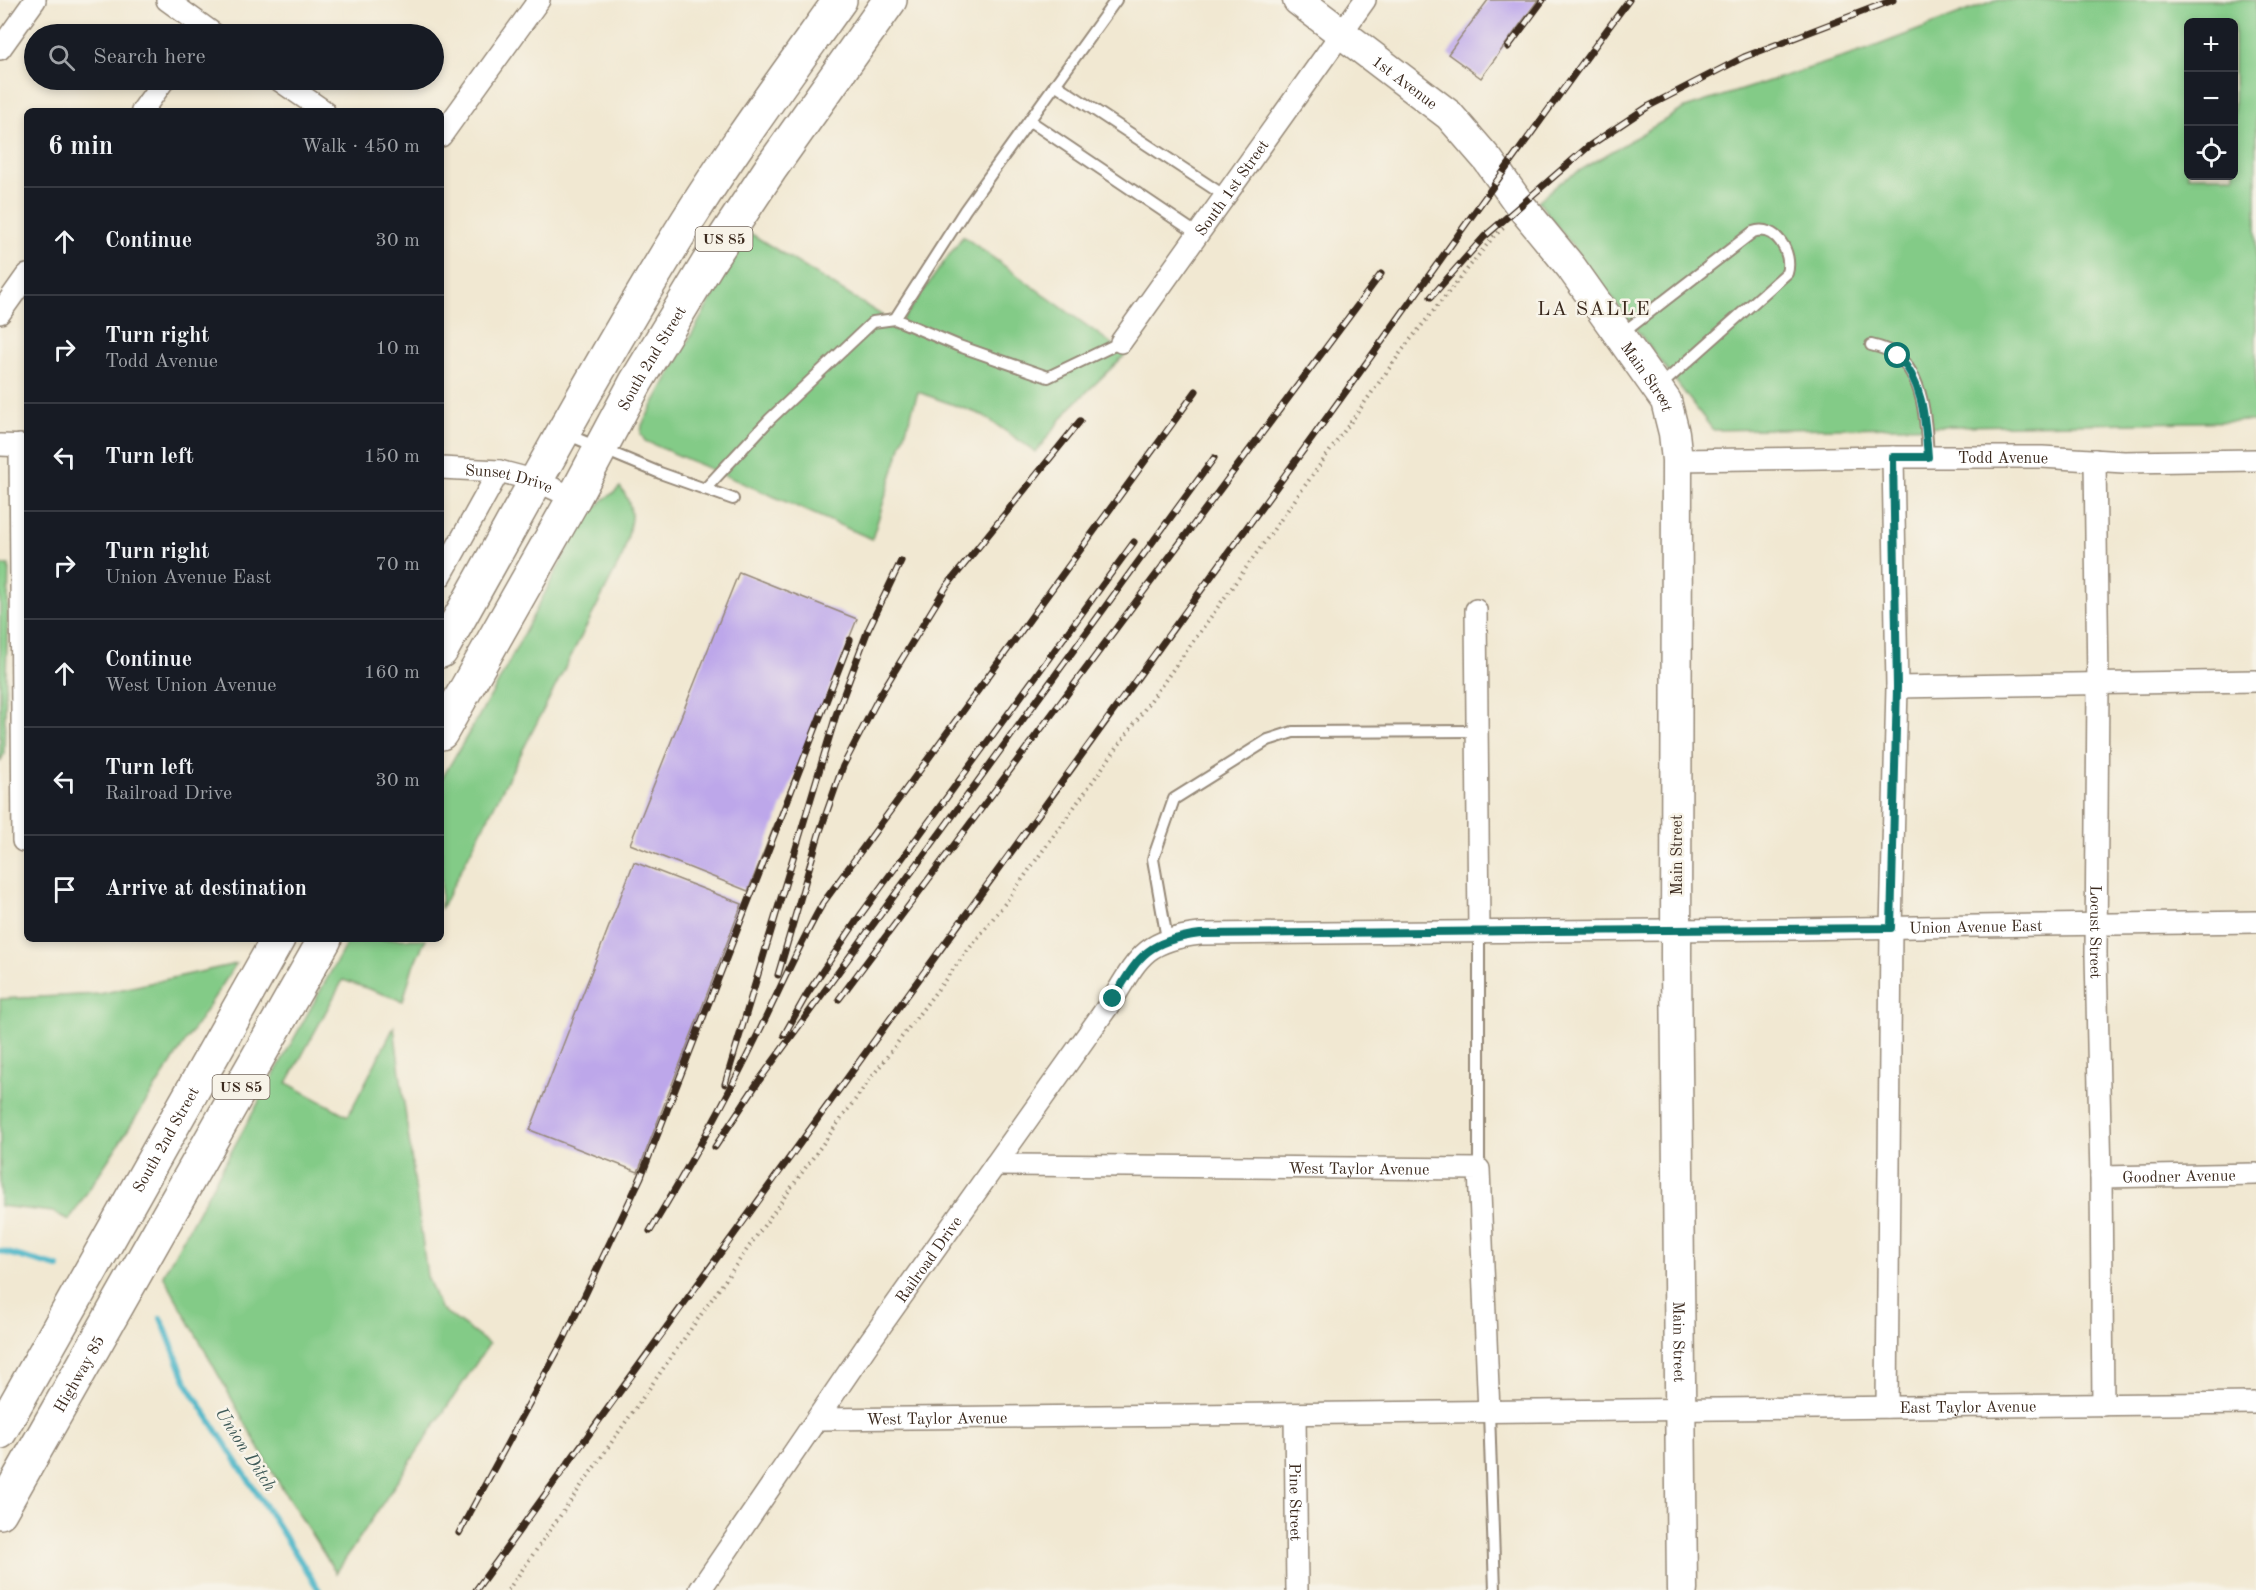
<!DOCTYPE html>
<html lang="en">
<head>
<meta charset="utf-8">
<style>
	body { margin:0; font-family:"Old Standard TT",serif; background:#242831; color:#f1f3f6 }
	.controls { position:absolute; right:18px; top:18px; display:grid; overflow:hidden; border-radius:9px; box-shadow:0 3px 9px #0003 }
	.controls button { width:54px; height:54px; display:grid; place-items:center; padding:0; border:0; border-bottom:2px solid #363941; background:#171b24; color:#f1f3f6; font:30px sans-serif }
	.stop { position:absolute; width:18px; height:18px; margin:-14px; border:4px solid #0f766e; border-radius:50%; background:#fff }
	.stop.end { background:#0f766e; border-color:#fff; box-shadow:0 2px 6px #0008 }
	.list { margin:0; padding:0; list-style:none }
	h2 { display:flex; justify-content:space-between; align-items:center; height:78px; margin:0; padding:0 24px; font-size:26px }
	h2 small { font-size:20px; font-weight:400; color:#9ea1a6 }
	.list li { display:grid; grid-template-columns:39px 1fr auto; gap:18px; align-items:center; box-sizing:border-box; height:108px; padding:0 24px; border-top:2px solid #363941 }
	.list b { display:block; font-size:22px; white-space:nowrap }
	.list p { margin:0; font-size:20px; white-space:nowrap; color:#9ea1a6 }
	.list em { font-size:20px; font-style:normal; color:#9ea1a6 }
	.icon { flex:none; width:33px; height:33px; fill:none; stroke:currentColor; stroke-width:2; stroke-linecap:round; stroke-linejoin:round }
	.map { position:relative; flex:none; width:2256px; height:1590px; overflow:hidden }
	.search { position:absolute; background:#171b24; box-shadow:0 3px 9px #0003; left:24px; top:24px; width:420px; height:66px; display:flex; align-items:center; gap:15px; box-sizing:border-box; padding:0 21px; border-radius:33px; color:#9ea1a6; font-size:22px }
	.panel { position:absolute; background:#171b24; box-shadow:0 3px 9px #0003; left:24px; top:108px; width:420px; height:834px; border-radius:9px }
	.map>svg:first-child { display:block }
</style>
</head>
<body>
<div class="map">
<svg width="2256" height="1590" viewBox="0 0 2256 1590">
	<rect width="100%" height="100%" fill="#f7f3e8"/>
	<filter id="ink" filterUnits="userSpaceOnUse"><feTurbulence type="fractalNoise" baseFrequency=".0167" numOctaves="2"/><feDisplacementMap in="SourceGraphic" scale="12" xChannelSelector="R" yChannelSelector="G"/><feConvolveMatrix kernelMatrix="1 2 1 2 8 2 1 2 1" color-interpolation-filters="sRGB"/></filter>
	<filter id="wash" filterUnits="userSpaceOnUse"><feTurbulence type="fractalNoise" baseFrequency=".008" numOctaves="4" result="noise"/><feDisplacementMap in="SourceGraphic" scale="24" xChannelSelector="R" yChannelSelector="G"/><feGaussianBlur stdDeviation="1.35" result="paint"/><feColorMatrix in="noise" values="0 0 0 0 0 0 0 0 0 0 0 0 0 0 0 0 0 1.4 0 .05"/><feComposite in="paint" operator="in"/></filter>
	<g filter="url(#wash)">
		<rect width="100%" height="100%" fill="#f1e8d2"/>
		<!-- green -->
		<g fill="#83cb87" stroke="#5f7a52" stroke-width="1.5" fill-rule="evenodd">
			<path d="M 1996,0 L 2256,0 L 2256,421 L 1713,430 L 1538,201 L 1562,181 L 1685,108 L 1863,51 ZM 2188,22 L 2234,22 L 2234,176 L 2188,176 Z"/>
			<path d="M 748,232 L 880,314 L 895,330 L 963,236 L 1126,354 L 1069,409 L 1036,452 L 982,415 L 918,392 L 872,539 L 645,441 L 641,434 L 642,425 Z"/>
			<path d="M 620,487 C 639,510 629,529 623,555 L 441,909 L 441,780 L 496,687 L 588,510 L 594,511 C 603,496 609,499 620,487 Z"/>
			<path d="M 0,565 L 9,565 L 4,754 L 0,762 Z"/>
			<path d="M 349,939 L 426,939 L 413,966 L 403,1001 L 343,980 L 287,1083 L 348,1116 L 394,1027 L 427,1276 L 440,1308 L 489,1344 L 336,1573 L 274,1475 L 163,1275 Z"/>
			<path d="M 236,964 L 69,1220 L 53,1212 L 0,1206 L 0,999 L 100,994 Z"/>
		</g>
		<g fill="none" stroke-linecap="round" stroke-linejoin="round">
			<!-- stream -->
			<g stroke="#4ab5c7" stroke-width="6">
				<path d="M 0,1251 L 58,1267"/>
				<path d="M 161,1318 L 187,1384 L 319,1590"/>
			</g>
		</g>
		<g id="blocks">
			<!-- building -->
			<g fill="#bda7ea">
				<path d="M 1488,0 L 1538,0 L 1481,78 L 1448,54 Z"/>
				<path d="M 739,572 L 857,619 L 748,891 L 630,844 Z"/>
				<path d="M 634,862 L 742,904 L 638,1172 L 530,1130 Z"/>
			</g>
		</g>
	</g>
	<g filter="url(#ink)">
		<use href="#blocks" fill-opacity="0" stroke="#968978" stroke-width="1.5"/>
		<g fill="none" stroke-linecap="round" stroke-linejoin="round">
			<!-- lane casing -->
			<g stroke="#968978" stroke-width="14">
				<g id="lane">
					<path d="M 1055,84 L 1225,196"/>
					<path d="M 1030,121 L 1199,235"/>
					<path d="M 895,319 L 965,210 L 1116,0"/>
					<path d="M 1620,335 L 1753,232 C 1776,224 1793,253 1787,273 L 1660,386"/>
					<path d="M 1871,345 C 1880,347 1890,350 1897,356 C 1925,378 1926,425 1928,457"/>
					<path d="M 566,434 L 660,473 L 733,499"/>
					<path d="M 705,489 L 770,419 L 873,322 L 895,319 L 959,346 L 1048,377 L 1121,342"/>
					<path d="M 1479,931 L 1479,1169"/>
					<path d="M 1167,939 L 1153,859 L 1174,799 L 1268,740 L 1293,732 L 1477,731"/>
					<path d="M 1489,1412 L 1495,1590"/>
				</g>
			</g>
			<!-- street casing -->
			<g stroke="#968978" stroke-width="24">
				<g id="street">
					<path d="M 167,0 L 214,34"/>
					<path d="M 0,49 L 35,0"/>
					<path d="M 279,80 L 324,111"/>
					<path d="M 142,111 L 164,80"/>
					<path d="M 441,136 L 539,0"/>
					<path d="M 0,313 L 27,275"/>
					<path id="s1" d="M 1121,342 L 1365,0"/>
					<path d="M 0,445 L 27,446"/>
					<path d="M 20,445 L 23,841"/>
					<path id="s2" d="M 1677,460 L 1893,457 L 2042,457 L 2124,462 L 2256,460"/>
					<path id="s3" d="M 2095,460 L 2098,683 L 2096,955 L 2101,1177 L 2103,1405"/>
					<path id="s4" d="M 441,468 L 499,471 L 537,481 L 574,498"/>
					<path d="M 441,576 L 499,471"/>
					<path d="M 1476,610 L 1479,931"/>
					<path d="M 1897,687 L 2256,681"/>
					<path id="s5" d="M 995,1165 L 1479,1169 L 1489,1412"/>
					<path id="s6" d="M 2101,1177 L 2256,1174"/>
					<path d="M 1887,1407 L 1891,928 L 1897,687 L 1893,457"/>
					<path id="s7" d="M 1295,1414 L 1297,1590"/>
					<path id="s8" d="M 819,1419 L 2256,1403"/>
					<path id="s9" d="M 700,1590 L 870,1341 L 1113,999 C 1139,956 1146,940 1200,934 C 1398,931 1596,932 1794,929 C 1948,927 2102,923 2256,922"/>
				</g>
			</g>
			<!-- secondary casing -->
			<g stroke="#968978" stroke-width="33">
				<g id="secondary">
					<path id="s10" d="M 1298,0 L 1449,115 L 1488,160 L 1520,205 L 1571,267 L 1666,401 L 1674,433 L 1677,460 L 1676,961 L 1682,1590"/>
				</g>
			</g>
			<!-- highway casing -->
			<g stroke="#968978" stroke-width="36">
				<g id="highway">
					<path d="M 441,651 C 518,515 591,377 673,244 C 724,160 783,80 840,0"/>
					<path id="s11" d="M 441,733 L 574,498 L 636,382 L 708,263 L 771,168 L 890,0"/>
					<path id="s12" d="M 0,1432 L 278,939"/>
					<path id="s13" d="M 0,1512 L 325,939"/>
				</g>
			</g>
			<!-- path -->
			<path stroke="#968978" stroke-width="4" stroke-dasharray="1.5 4.5" stroke-linecap="butt" d="M 508,1590 C 671,1359 830,1123 1006,902 L 1406,345 L 1494,236 L 1506,226"/>
			<!-- lane -->
			<use href="#lane" stroke="#fff" stroke-width="10"/>
			<!-- street -->
			<use href="#street" stroke="#fff" stroke-width="21"/>
			<!-- secondary -->
			<use href="#secondary" stroke="#fff" stroke-width="30"/>
			<!-- highway -->
			<use href="#highway" stroke="#fff" stroke-width="33"/>
			<!-- rail casing -->
			<g stroke="#3b2a1e" stroke-width="7">
				<g id="rail">
					<path d="M 1508,47 L 1543,0"/>
					<path d="M 1431,297 L 1484,237 L 1589,146 L 1649,106 L 1744,57 L 1893,0"/>
					<path d="M 778,975 L 819,834 L 843,766 L 880,695 L 946,587 L 1080,421"/>
					<path d="M 839,999 L 1381,274"/>
					<path d="M 784,1035 L 807,994 L 862,913 L 1134,542"/>
					<path d="M 725,1084 L 836,715 L 868,630 L 901,561"/>
					<path d="M 715,1147 L 758,1082 L 1214,458"/>
					<path d="M 650,1231 C 688,1168 724,1104 756,1038 C 778,993 798,947 823,903 L 1196,391"/>
					<path d="M 459,1533 L 564,1339 L 641,1177 L 850,640"/>
					<path d="M 476,1590 C 751,1213 1023,833 1299,456 C 1410,304 1517,150 1629,0"/>
				</g>
			</g>
			<!-- rail -->
			<use href="#rail" stroke="#f7f3e8" stroke-width="4.5" stroke-dasharray="14" stroke-linecap="butt"/>
		</g>
	</g>
	<g fill="none" stroke-linecap="round" stroke-linejoin="round" filter="url(#ink)">
		<!-- route -->
		<path stroke="#0f766e" stroke-width="8" d="M 1113,999 C 1139,956 1146,941 1200,934 L 1891,928 L 1897,687 L 1893,457 L 1928,457 C 1925,422 1924,383 1898,356"/>
	</g>
	<g text-anchor="middle" stroke-width="5" stroke-linejoin="round" paint-order="stroke">
		<!-- shield labels -->
		<g fill="#f7f3e8" stroke="#73665b" stroke-width="1.5">
			<rect x="695.5" y="227" width="57" height="24" rx="4.5"/>
			<rect x="212.5" y="1075" width="57" height="24" rx="4.5"/>
		</g>
		<g font-size="15" font-weight="bold" fill="#3b2a1e">
			<text x="724" y="244">US 85</text>
			<text x="241" y="1092">US 85</text>
		</g>
		<!-- street labels -->
		<g font-size="16" fill="#3b2a1e" stroke="#f7f3e8">
			<text dy="6" stroke="none"><textPath href="#s10" startOffset="135">1st Avenue</textPath></text>
			<text dy="6" stroke="none"><textPath href="#s1" startOffset="190">South 1st Street</textPath></text>
			<text dy="6" stroke="none"><textPath href="#s11" startOffset="430">South 2nd Street</textPath></text>
			<text dy="6" stroke="none"><textPath href="#s10" startOffset="519">Main Street</textPath></text>
			<text dy="6" stroke="none"><textPath href="#s2" startOffset="326">Todd Avenue</textPath></text>
			<text dy="6" stroke="none"><textPath href="#s4" startOffset="69">Sunset Drive</textPath></text>
			<text transform="translate(1676 855) rotate(-90)" y="6">Main Street</text>
			<text dy="6" stroke="none"><textPath href="#s9" startOffset="1612">Union Avenue East</textPath></text>
			<text dy="6" stroke="none"><textPath href="#s3" startOffset="472">Locust Street</textPath></text>
			<text dy="6" stroke="none"><textPath href="#s12" startOffset="336">South 2nd Street</textPath></text>
			<text dy="6" stroke="none"><textPath href="#s5" startOffset="364">West Taylor Avenue</textPath></text>
			<text dy="6" stroke="none"><textPath href="#s6" startOffset="78">Goodner Avenue</textPath></text>
			<text dy="6" stroke="none"><textPath href="#s9" startOffset="402">Railroad Drive</textPath></text>
			<text dy="6" stroke="none"><textPath href="#s10" startOffset="1491">Main Street</textPath></text>
			<text dy="6" stroke="none"><textPath href="#s13" startOffset="159">Highway 85</textPath></text>
			<text dy="6" stroke="none"><textPath href="#s8" startOffset="1149">East Taylor Avenue</textPath></text>
			<text dy="6" stroke="none"><textPath href="#s8" startOffset="118">West Taylor Avenue</textPath></text>
			<text dy="6" stroke="none"><textPath href="#s7" startOffset="88">Pine Street</textPath></text>
		</g>
		<!-- water labels -->
		<g font-size="18" font-style="italic" fill="#405b59" stroke="#f7f3e8">
			<text transform="translate(246 1449) rotate(57)" y="6">Union Ditch</text>
		</g>
		<!-- quarter labels -->
		<g font-size="20" letter-spacing="1.5" fill="#3b2a1e" stroke="#f7f3e8">
			<text x="1594" y="315">LA SALLE</text>
		</g>
	</g>
</svg>
<div class="controls">
<button>+</button>
<button>−</button>
<button><svg class="icon" aria-label="locate" viewBox="0 0 24 24"><circle cx="12" cy="12" r="6"/><path d="M12 2v4M12 18v4M2 12h4M18 12h4"/></svg></button>
</div>
<div class="stop" style="left:1898px;top:356px"></div>
<div class="stop end" style="left:1113px;top:999px"></div>
<div class="search"><svg class="icon" aria-label="search" viewBox="0 0 24 24"><circle cx="10" cy="10" r="6"/><path d="M15 15l6 6"/></svg>Search here</div>
<section class="panel">
<h2>6 min<small>Walk · 450 m</small></h2>
<ul class="list">
<li><svg class="icon" aria-label="ahead" viewBox="0 0 24 24"><path d="M12 20V5M6 11l6-6 6 6"/></svg><div><b>Continue</b></div><em>30 m</em></li>
<li><svg class="icon" aria-label="right" viewBox="0 0 24 24"><path d="M7 20v-9h11M14 6l5 5-5 5"/></svg><div><b>Turn right</b><p>Todd Avenue</p></div><em>10 m</em></li>
<li><svg class="icon" aria-label="left" viewBox="0 0 24 24"><path d="M17 20v-9H6M10 6l-5 5 5 5"/></svg><div><b>Turn left</b></div><em>150 m</em></li>
<li><svg class="icon" aria-label="right" viewBox="0 0 24 24"><path d="M7 20v-9h11M14 6l5 5-5 5"/></svg><div><b>Turn right</b><p>Union Avenue East</p></div><em>70 m</em></li>
<li><svg class="icon" aria-label="ahead" viewBox="0 0 24 24"><path d="M12 20V5M6 11l6-6 6 6"/></svg><div><b>Continue</b><p>West Union Avenue</p></div><em>160 m</em></li>
<li><svg class="icon" aria-label="left" viewBox="0 0 24 24"><path d="M17 20v-9H6M10 6l-5 5 5 5"/></svg><div><b>Turn left</b><p>Railroad Drive</p></div><em>30 m</em></li>
<li><svg class="icon" aria-label="arrive" viewBox="0 0 24 24"><path d="M6 21V4h12l-3 4 3 4H6"/></svg><div><b>Arrive at destination</b></div></li>
</ul>
</section>
</div>
</body>
</html>
